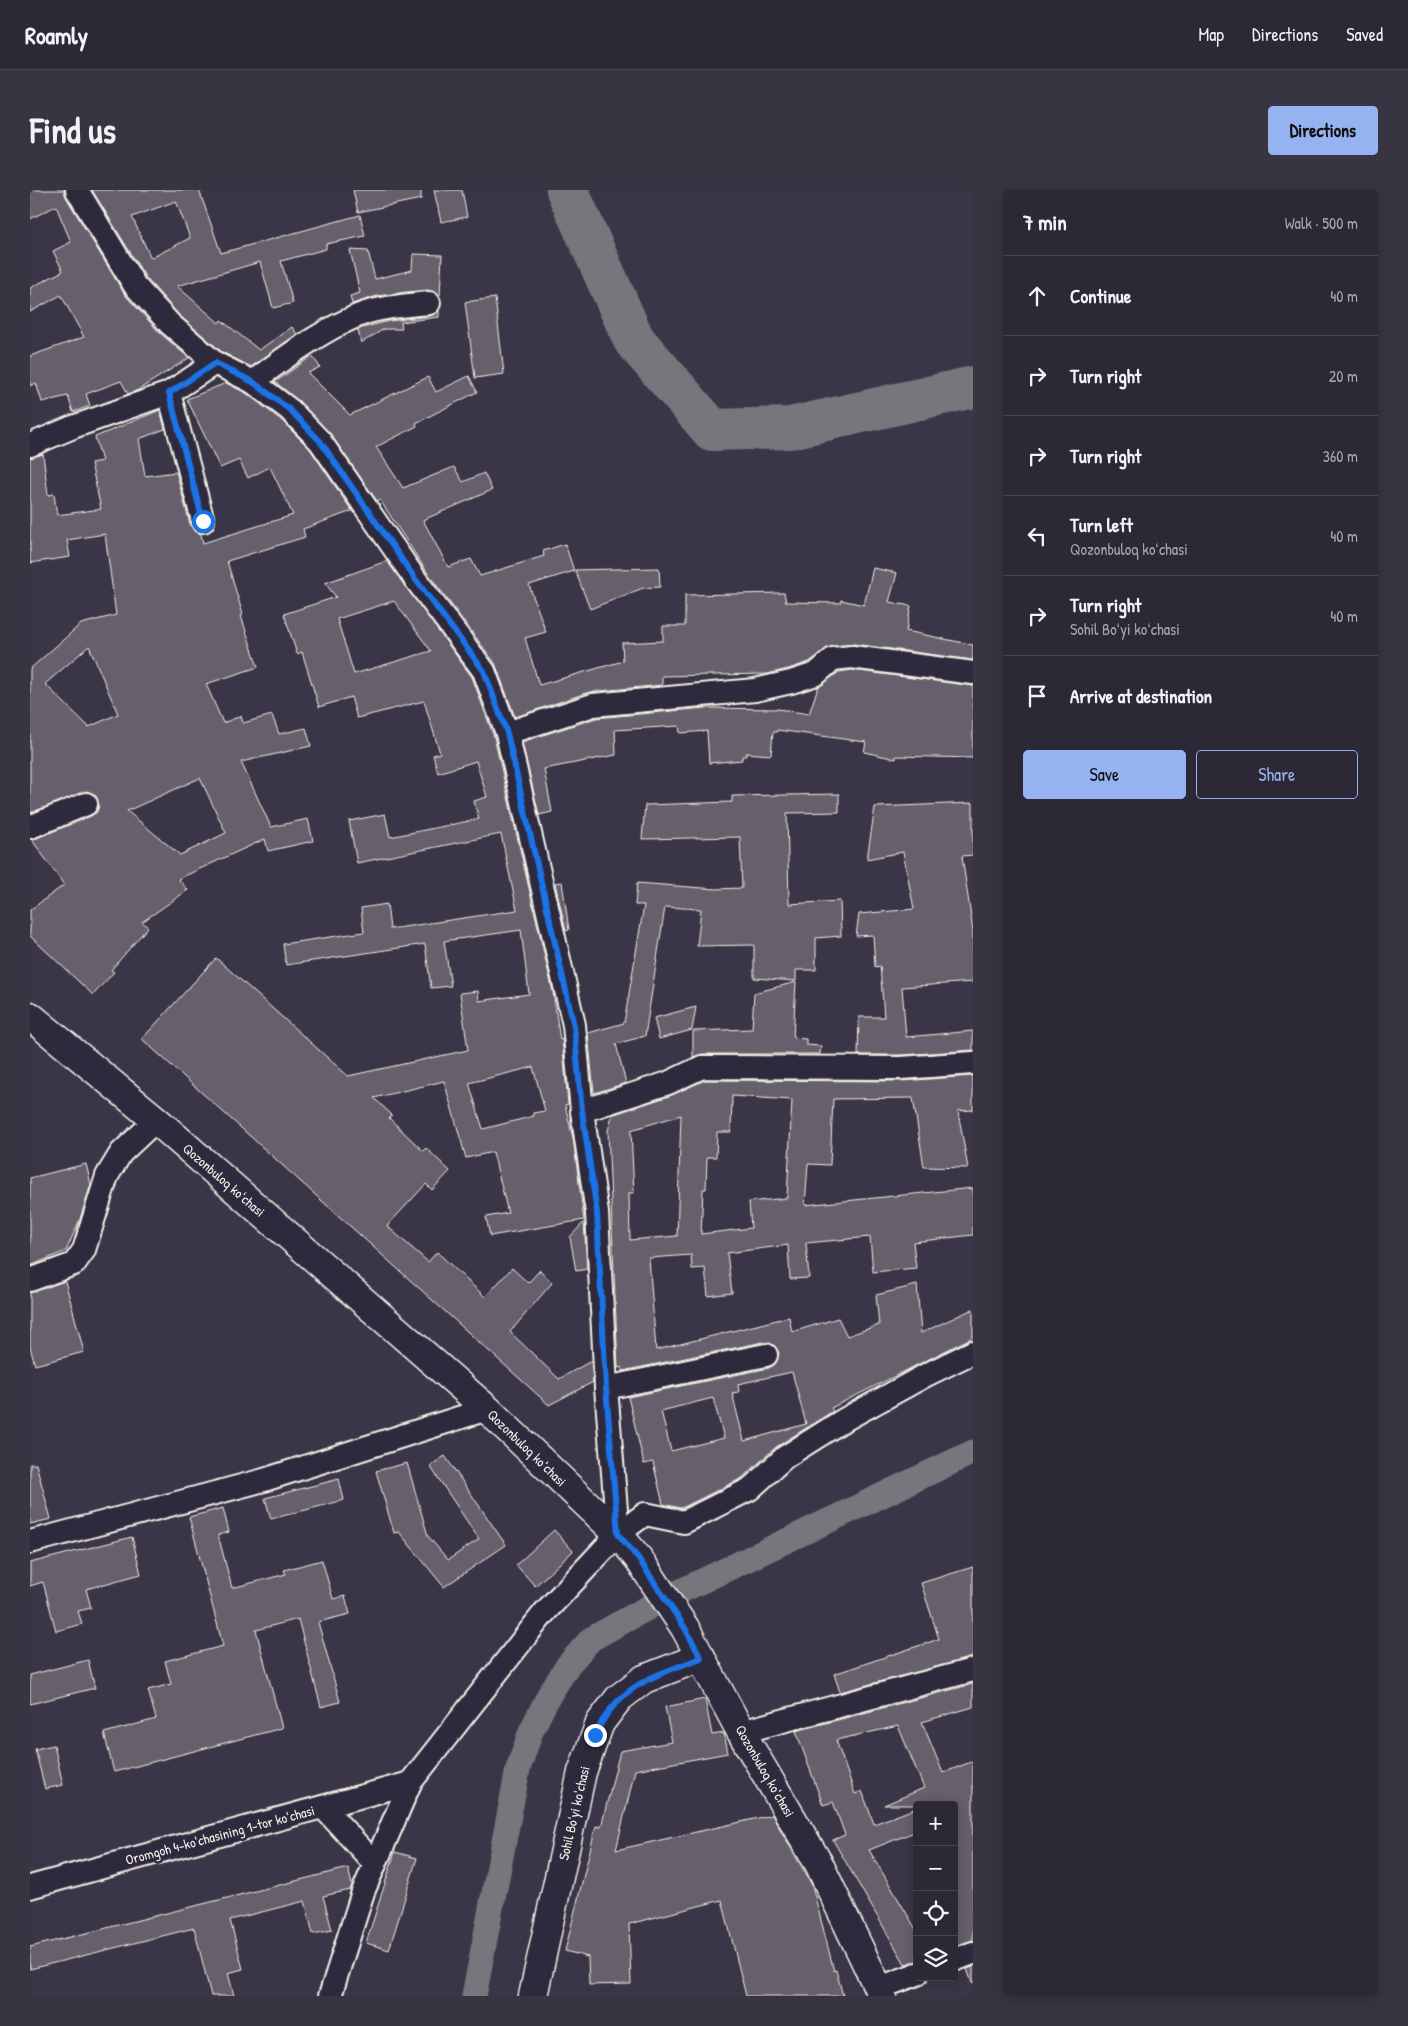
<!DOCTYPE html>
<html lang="en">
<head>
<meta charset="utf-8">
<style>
	body { margin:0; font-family:"Patrick Hand",sans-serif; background:#383441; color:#f1f3f6 }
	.controls { position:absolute; right:15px; bottom:15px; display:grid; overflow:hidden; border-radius:5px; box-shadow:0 2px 12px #0003 }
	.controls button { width:45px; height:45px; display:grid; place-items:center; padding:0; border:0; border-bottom:1px solid #484450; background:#2c2835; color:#f1f3f6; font:25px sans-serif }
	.stop { position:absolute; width:15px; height:15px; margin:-11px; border:4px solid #1a73e8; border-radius:50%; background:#fff }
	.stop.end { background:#1a73e8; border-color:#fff; box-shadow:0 1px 5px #0008 }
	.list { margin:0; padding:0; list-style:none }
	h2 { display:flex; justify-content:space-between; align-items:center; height:65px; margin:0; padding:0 20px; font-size:21px }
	h2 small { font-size:16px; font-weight:400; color:#a6a6ad }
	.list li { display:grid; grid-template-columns:32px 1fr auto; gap:15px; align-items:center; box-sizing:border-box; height:80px; padding:0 20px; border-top:1px solid #484450 }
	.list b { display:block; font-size:19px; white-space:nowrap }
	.list p { margin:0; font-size:16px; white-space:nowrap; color:#a6a6ad }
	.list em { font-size:16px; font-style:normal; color:#a6a6ad }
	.actions { display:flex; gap:10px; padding:15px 20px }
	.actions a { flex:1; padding:11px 0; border:1px solid #95b2f1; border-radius:5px; text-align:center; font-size:18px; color:#95b2f1 }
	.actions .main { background:#95b2f1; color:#111 }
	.icon { flex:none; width:28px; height:28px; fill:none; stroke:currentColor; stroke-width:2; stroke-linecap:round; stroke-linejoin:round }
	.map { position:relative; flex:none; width:943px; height:1806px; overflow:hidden; border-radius:5px }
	header { display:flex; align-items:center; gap:30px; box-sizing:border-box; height:70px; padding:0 25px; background:#2c2835; border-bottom:1px solid #484450 }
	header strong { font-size:24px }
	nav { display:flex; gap:28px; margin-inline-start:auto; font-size:18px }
	.intro { display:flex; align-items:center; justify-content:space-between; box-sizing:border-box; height:120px; padding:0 30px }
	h1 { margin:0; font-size:35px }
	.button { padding:12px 22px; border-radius:5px; background:#95b2f1; color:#111; font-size:18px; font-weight:700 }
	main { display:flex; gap:30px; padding:0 30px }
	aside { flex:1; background:#2c2835; border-radius:5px; box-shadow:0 2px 12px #0003 }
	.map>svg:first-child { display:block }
</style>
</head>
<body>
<header>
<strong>Roamly</strong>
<nav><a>Map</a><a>Directions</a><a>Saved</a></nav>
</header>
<div class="intro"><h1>Find us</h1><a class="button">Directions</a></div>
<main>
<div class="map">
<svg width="943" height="1806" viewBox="0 0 943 1806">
	<rect width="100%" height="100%" fill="#3b3647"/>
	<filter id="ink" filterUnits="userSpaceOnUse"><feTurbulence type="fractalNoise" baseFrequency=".02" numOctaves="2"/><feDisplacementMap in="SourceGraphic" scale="10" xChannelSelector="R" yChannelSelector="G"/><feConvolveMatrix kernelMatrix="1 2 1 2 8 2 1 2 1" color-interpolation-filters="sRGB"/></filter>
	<g filter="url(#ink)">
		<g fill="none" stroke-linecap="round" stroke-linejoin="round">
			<!-- canal -->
			<path stroke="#78747b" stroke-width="25" d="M 444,1806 L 488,1579 L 501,1541 L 519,1505 L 538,1475 L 561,1449 L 632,1410 L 943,1262"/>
			<!-- river -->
			<path stroke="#78747b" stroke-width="42" d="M 537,0 L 604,150 L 682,240 L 760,238 L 943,197"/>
		</g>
		<!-- building -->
		<g fill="#65616c" stroke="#f4f1e8" fill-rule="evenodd">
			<path d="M 0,0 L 34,0 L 36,7 L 95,105 L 130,143 L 159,168 L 108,200 L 98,204 L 91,191 L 56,204 L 60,216 L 43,222 L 38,206 L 12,212 L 6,193 L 0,196 L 0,166 L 54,147 L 31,105 L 0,122 L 0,98 L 33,81 L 23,61 L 41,52 L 26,16 L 0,29 Z"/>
			<path d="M 62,0 L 169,0 L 191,63 L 330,25 L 335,46 L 296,54 L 296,59 L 251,71 L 263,113 L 243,118 L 230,72 L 147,96 L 189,133 L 191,130 L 229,160 L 262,137 L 267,144 L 221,177 L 192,162 L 149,125 L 116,88 ZM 146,11 L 160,48 L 121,68 L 102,27 Z"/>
			<path d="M 323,0 L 391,0 L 391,9 L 328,22 Z"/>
			<path d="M 404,0 L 432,0 L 437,27 L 411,32 Z"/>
			<path d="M 320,60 L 338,61 L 345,89 L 382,80 L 383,64 L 412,65 L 410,105 L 398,100 L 376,102 L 347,106 L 322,114 L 320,106 L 330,103 Z"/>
			<path d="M 465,108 L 474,184 L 445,188 L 435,112 Z"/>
			<path d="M 409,121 L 409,127 L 371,132 L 372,139 L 354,139 L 331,153 L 328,140 L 332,138 L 359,131 L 400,126 Z"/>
			<path d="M 282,166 L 290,177 L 278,183 L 320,225 L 398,187 L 406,202 L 439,186 L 447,202 L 386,233 L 387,236 L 346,257 L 373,298 L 424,277 L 433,292 L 454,283 L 462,300 L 393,330 L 418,377 L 441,369 L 450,386 L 514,366 L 513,361 L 535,354 L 544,381 L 499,395 L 516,442 L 495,448 L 509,495 L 593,471 L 592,453 L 633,451 L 633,436 L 655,436 L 655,405 L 754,403 L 756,412 L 810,413 L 811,410 L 834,415 L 843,378 L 867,383 L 859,412 L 881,416 L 876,441 L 943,455 L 943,470 L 824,454 L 802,456 L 779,472 L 758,479 L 737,484 L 632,486 L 632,495 L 559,502 L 485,527 L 465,473 L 397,382 L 350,310 L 347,311 L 299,242 L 269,211 L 245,192 Z"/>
			<path d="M 196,193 L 216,203 L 251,230 L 280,259 L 322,321 L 273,339 L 275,347 L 197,371 L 213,425 L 211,426 L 228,477 L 176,494 L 193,533 L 211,526 L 213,533 L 242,525 L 249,544 L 276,538 L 281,556 L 211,572 L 241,637 L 278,629 L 283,651 L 238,661 L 235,649 L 148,689 L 158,700 L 112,732 L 118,737 L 81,780 L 84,782 L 63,805 L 0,746 L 0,720 L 34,695 L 2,650 L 61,626 L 67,622 L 69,615 L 64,604 L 57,601 L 0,623 L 0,479 L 51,434 L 86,425 L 75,344 L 37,350 L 40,367 L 0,373 L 0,268 L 13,264 L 18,305 L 24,304 L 27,325 L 71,319 L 61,273 L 72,271 L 65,247 L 130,220 L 135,239 L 109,249 L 115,286 L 146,282 L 160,334 L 164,341 L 171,344 L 173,353 L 263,325 L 240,277 L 218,288 L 209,270 L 190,278 L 157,209 ZM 59,456 L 88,524 L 59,537 L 15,494 ZM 170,588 L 196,643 L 150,665 L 97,621 Z"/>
			<path d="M 357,371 L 442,487 L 464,547 L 523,802 L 530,850 L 532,849 L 538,914 L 535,915 L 543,948 L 554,1030 L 460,1046 L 456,1027 L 478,1023 L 463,962 L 436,968 L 414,891 L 344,908 L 362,925 L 359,928 L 393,961 L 396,958 L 420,981 L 402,1000 L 396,994 L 357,1036 L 398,1072 L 407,1062 L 455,1107 L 482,1078 L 498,1093 L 510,1080 L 522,1093 L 480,1142 L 529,1189 L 561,1171 L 563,1192 L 519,1215 L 112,849 L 186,768 L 318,886 L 438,860 L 430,803 L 448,801 L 449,811 L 499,804 L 491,740 L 414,751 L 421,796 L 401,798 L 395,754 L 256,775 L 253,754 L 334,742 L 331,718 L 357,714 L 360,739 L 487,720 L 471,644 L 327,673 L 319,631 L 355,624 L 360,647 L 449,629 L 444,611 L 457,607 L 446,571 L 408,583 L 403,565 L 410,563 L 394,511 L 327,528 L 321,507 L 289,517 L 272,462 L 267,464 L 254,424 L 306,407 L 295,393 ZM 364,411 L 401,461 L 324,484 L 307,429 ZM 503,877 L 515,921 L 503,923 L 504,926 L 453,939 L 439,893 Z"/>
			<path d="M 629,378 L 630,397 L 613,398 L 560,419 L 545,380 Z"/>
			<path d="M 822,480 L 943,496 L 943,568 L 866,566 L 866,569 L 834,562 L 836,552 L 747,540 L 747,542 L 743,542 L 741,565 L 716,563 L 716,566 L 712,566 L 712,570 L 679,573 L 677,541 L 650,543 L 649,536 L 585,540 L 586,565 L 514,579 L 522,622 L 509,625 L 492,552 L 566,528 L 676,518 L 748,519 L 779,524 L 788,497 L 809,482 Z"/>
			<path d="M 809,604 L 809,622 L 757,623 L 759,714 L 810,711 L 811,746 L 786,748 L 786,780 L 766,780 L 766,791 L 724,788 L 724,755 L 667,756 L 671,719 L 635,717 L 615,846 L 586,854 L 596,893 L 564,903 L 558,843 L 594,833 L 614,715 L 605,715 L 607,693 L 686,699 L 712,698 L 710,647 L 612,649 L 615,615 L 702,612 L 702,606 Z"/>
			<path d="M 943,613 L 943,665 L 932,666 L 943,741 L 943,792 L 872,797 L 876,847 L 943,841 L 943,860 L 871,865 L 828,865 L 829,827 L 854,827 L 850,776 L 845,777 L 843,745 L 826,746 L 829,724 L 884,719 L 873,662 L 837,669 L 845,617 Z"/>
			<path d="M 532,692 L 539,740 L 536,741 L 525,693 Z"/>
			<path d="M 766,792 L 763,848 L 776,849 L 776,855 L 791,856 L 790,864 L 672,864 L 663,867 L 663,841 L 722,839 L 724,803 Z"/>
			<path d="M 666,817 L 662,840 L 629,849 L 624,828 Z"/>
			<path d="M 943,886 L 943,920 L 928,921 L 938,978 L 894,977 L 883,908 L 803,909 L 800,975 L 778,974 L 775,1015 L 943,998 L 943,1045 L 883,1052 L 886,1078 L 843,1082 L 840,1047 L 776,1053 L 779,1088 L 760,1089 L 758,1055 L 697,1063 L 702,1103 L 678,1106 L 675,1078 L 662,1079 L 661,1065 L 619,1068 L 626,1160 L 759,1127 L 762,1142 L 808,1128 L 817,1146 L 849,1135 L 846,1105 L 887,1095 L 891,1143 L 943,1119 L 943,1147 L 801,1218 L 803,1221 L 746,1257 L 712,1288 L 656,1316 L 650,1318 L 633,1314 L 623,1272 L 614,1274 L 598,1207 L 739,1178 L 745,1174 L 749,1163 L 745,1156 L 733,1152 L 592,1181 L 591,1177 L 588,1178 L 578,941 L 582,925 L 642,905 L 675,890 L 871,891 ZM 702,906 L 762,910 L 757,1008 L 719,1012 L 721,1038 L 671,1044 L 673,999 L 676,999 L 677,967 L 686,967 L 687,942 L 701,942 ZM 651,925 L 647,1046 L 600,1050 L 599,1003 L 604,1003 L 601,940 ZM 762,1182 L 776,1234 L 714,1251 L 702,1203 L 709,1202 L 708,1194 ZM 683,1208 L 694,1248 L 641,1261 L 631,1221 Z"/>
			<path d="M 56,974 L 61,994 L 50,1029 L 36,1061 L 0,1076 L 0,988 Z"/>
			<path d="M 554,1032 L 557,1079 L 546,1081 L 540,1047 Z"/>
			<path d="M 35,1091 L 54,1162 L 5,1175 L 0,1157 L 0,1103 Z"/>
			<path d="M 415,1266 L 476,1355 L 414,1397 L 369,1342 L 364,1343 L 346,1281 L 377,1273 L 398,1346 L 418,1370 L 449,1349 L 400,1276 Z"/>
			<path d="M 0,1274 L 6,1274 L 21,1329 L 0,1334 Z"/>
			<path d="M 309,1289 L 314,1310 L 241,1329 L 235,1308 Z"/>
			<path d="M 193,1318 L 199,1342 L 188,1345 L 202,1398 L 256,1384 L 254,1380 L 292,1370 L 303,1409 L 315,1406 L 320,1424 L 288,1432 L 310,1512 L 291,1517 L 268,1429 L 226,1440 L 252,1538 L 84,1582 L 74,1543 L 126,1529 L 118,1500 L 141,1494 L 135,1471 L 193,1456 L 159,1327 Z"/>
			<path d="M 524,1340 L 543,1361 L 505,1396 L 486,1375 Z"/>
			<path d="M 102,1347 L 111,1384 L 56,1399 L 61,1418 L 48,1421 L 52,1434 L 26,1441 L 13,1392 L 0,1396 L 0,1373 Z"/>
			<path d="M 943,1377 L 943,1467 L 810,1502 L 804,1484 L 909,1449 L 891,1393 Z"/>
			<path d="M 58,1470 L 65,1498 L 0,1514 L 0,1485 Z"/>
			<path d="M 943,1494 L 943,1517 L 892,1532 L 913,1583 L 943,1571 L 943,1750 L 927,1755 L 924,1749 L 924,1615 L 854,1615 L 894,1598 L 868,1536 L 806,1550 L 825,1604 L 832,1601 L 844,1634 L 887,1618 L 887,1641 L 839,1660 L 887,1741 L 887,1771 L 875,1774 L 803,1650 L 815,1645 L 803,1612 L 793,1615 L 766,1541 Z"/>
			<path d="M 675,1509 L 682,1545 L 694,1543 L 698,1563 L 605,1580 L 586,1660 L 742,1625 L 782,1695 L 804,1781 L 806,1780 L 813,1806 L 716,1806 L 692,1710 L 599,1734 L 601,1794 L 559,1795 L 558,1767 L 535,1761 L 566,1636 L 571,1637 L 590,1561 L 642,1552 L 635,1517 Z"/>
			<path d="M 24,1555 L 33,1595 L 15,1599 L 5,1559 Z"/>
			<path d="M 365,1662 L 387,1668 L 359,1760 L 336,1753 Z"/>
			<path d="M 318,1678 L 322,1695 L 320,1700 L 293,1706 L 302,1740 L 283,1744 L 275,1711 L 200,1730 L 213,1779 L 198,1783 L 204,1806 L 181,1806 L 164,1738 L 0,1779 L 0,1757 Z"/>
			<path d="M 943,1777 L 943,1793 L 942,1793 L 937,1779 Z"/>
		</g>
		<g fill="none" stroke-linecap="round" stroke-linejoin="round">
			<!-- minor casing -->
			<g stroke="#f4f1e8" stroke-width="26">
				<g id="minor">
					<path d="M 47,0 L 105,96 L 140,134 L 185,173 L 223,192 L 260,220 L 290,251 L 386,390 L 454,481 L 477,543 L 544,835 L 552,921 L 567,1023 L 576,1198 L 588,1344"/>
					<path d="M 223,192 C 253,168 305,131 342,121 C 361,116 380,115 399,113"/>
					<path d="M 139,203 L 173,331"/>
					<path d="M 0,255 L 43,237 L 139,203 L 185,173"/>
					<path d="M 477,543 L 563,515 L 725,500 L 761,492 L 786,484 L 803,469 L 822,467 L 943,483"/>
					<path d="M 0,637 L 56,614"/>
					<path d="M 552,921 L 638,893 L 672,877 L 871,878 L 943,873"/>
					<path d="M 0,1090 L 44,1074 L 54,1060 L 77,986 L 91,963 L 126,930"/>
					<path d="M 576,1198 L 736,1165"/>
					<path d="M 0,1352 L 234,1290 L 457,1219"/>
					<path d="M 711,1542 L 943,1480"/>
					<path d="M 293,1617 L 345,1674"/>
					<path d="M 0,1697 L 380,1593"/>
					<path d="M 924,1770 L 943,1763"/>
					<path d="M 849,1798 L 887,1784"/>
					<path d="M 300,1806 L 333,1702 L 380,1593 L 514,1423 L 588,1344 L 615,1324 L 654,1332 L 720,1299 L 755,1267 L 812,1231 L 896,1185 L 943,1162"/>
				</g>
			</g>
			<!-- major casing -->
			<g stroke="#f4f1e8" stroke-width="31">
				<g id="major">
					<path d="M 0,826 L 126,930 L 457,1219 L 588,1344 L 608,1368 L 655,1438 L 711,1542 L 789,1674 L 852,1806"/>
					<path d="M 503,1806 L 552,1582 L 570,1533 L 589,1508 L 614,1489 L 671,1467"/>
				</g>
			</g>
			<!-- minor -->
			<use href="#minor" stroke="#2f2a3d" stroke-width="22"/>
			<!-- major -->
			<use href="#major" stroke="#2f2a3d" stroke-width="28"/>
		</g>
	</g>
	<g fill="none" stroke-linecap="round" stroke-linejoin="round" filter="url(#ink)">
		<!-- route -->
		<path stroke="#1a73e8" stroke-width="6" d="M 173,331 L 139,203 L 185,173 L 223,192 L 260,220 L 290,251 L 386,390 L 454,481 L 477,543 L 544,836 L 552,921 L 567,1023 L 576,1198 L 588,1344 L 608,1368 L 655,1438 L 671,1468 C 624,1486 588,1495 565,1545"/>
	</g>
	<g text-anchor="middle" stroke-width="5" stroke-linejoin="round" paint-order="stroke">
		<!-- street labels -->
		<g font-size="14" fill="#f4f1e8" stroke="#2f2a3d">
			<text transform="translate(194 990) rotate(41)" y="5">Qozonbuloq koʻchasi</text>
			<text transform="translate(497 1258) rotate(44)" y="5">Qozonbuloq koʻchasi</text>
			<text transform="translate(735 1581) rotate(60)" y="5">Qozonbuloq koʻchasi</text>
			<text transform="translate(544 1623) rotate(-77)" y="5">Sohil Boʻyi koʻchasi</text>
			<text transform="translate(190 1645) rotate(-15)" y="5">Oromgoh 4-koʻchasining 1-tor koʻchasi</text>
		</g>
	</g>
</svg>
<div class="controls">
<button>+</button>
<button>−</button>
<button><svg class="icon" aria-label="locate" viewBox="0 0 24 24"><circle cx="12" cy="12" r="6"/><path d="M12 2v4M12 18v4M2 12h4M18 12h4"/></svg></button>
<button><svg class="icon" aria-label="layers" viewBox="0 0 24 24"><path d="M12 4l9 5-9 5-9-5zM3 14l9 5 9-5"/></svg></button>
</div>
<div class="stop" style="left:173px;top:331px"></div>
<div class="stop end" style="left:565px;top:1545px"></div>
</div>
<aside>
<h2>7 min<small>Walk · 500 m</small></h2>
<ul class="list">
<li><svg class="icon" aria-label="ahead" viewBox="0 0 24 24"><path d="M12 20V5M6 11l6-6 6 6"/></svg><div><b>Continue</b></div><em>40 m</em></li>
<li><svg class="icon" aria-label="right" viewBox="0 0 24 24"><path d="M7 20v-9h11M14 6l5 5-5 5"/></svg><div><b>Turn right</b></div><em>20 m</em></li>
<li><svg class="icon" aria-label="right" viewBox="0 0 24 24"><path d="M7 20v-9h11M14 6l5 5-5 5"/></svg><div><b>Turn right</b></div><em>360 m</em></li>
<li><svg class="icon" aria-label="left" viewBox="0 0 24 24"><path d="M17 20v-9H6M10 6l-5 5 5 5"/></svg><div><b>Turn left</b><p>Qozonbuloq koʻchasi</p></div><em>40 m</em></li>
<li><svg class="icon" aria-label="right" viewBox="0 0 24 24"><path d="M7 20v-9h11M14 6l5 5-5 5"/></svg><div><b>Turn right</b><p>Sohil Boʻyi koʻchasi</p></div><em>40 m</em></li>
<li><svg class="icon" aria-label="arrive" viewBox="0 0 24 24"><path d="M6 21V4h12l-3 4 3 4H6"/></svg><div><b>Arrive at destination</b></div></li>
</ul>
<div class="actions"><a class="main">Save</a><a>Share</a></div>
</aside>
</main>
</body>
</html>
